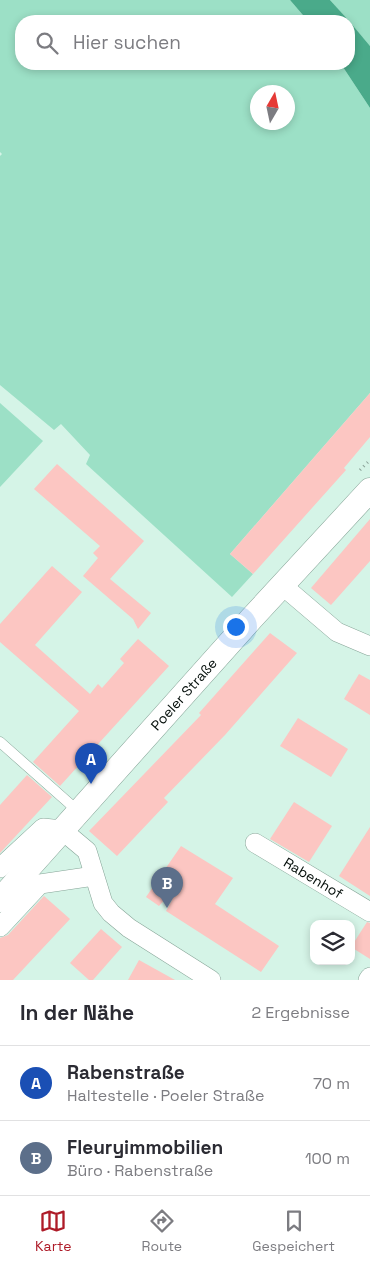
<!DOCTYPE html>
<html lang="de">
<head>
<meta charset="utf-8">
<style>
	body { margin:0; font-family:"Space Grotesk",sans-serif; background:#f2f2f3; color:#2b2b33 }
	.controls { position:absolute; right:15px; bottom:15px; display:grid; overflow:hidden; border-radius:10px; box-shadow:0 2px 8px #0003 }
	.controls button { width:45px; height:45px; display:grid; place-items:center; padding:0; border:0; border-bottom:1px solid #e1e1e2; background:#fff; color:#2b2b33; font:25px sans-serif }
	.compass { position:absolute; left:250px; top:85px; width:45px; height:45px; border-radius:50%; background:#fff; box-shadow:0 2px 8px #0003; rotate:9deg }
	.you { position:absolute; left:235px; top:626px; width:18px; height:18px; margin:-12px; border:4px solid #fff; border-radius:50%; background:#1a73e8; box-shadow:0 0 0 8px #1a73e833 }
	.badge { display:grid; place-items:center; width:32px; height:32px; border-radius:50%; background:#ae1b28; color:#fff; font-size:16px; font-weight:700 }
	.pin { position:absolute; translate:-50% -41px; filter:drop-shadow(0 1px 2px #0008) }
	.pin::after { content:''; position:absolute; top:26px; width:18px; height:15px; background:inherit; clip-path:polygon(0 0,100% 0,50% 100%) }
	.list { margin:0; padding:0; list-style:none }
	h2 { display:flex; justify-content:space-between; align-items:center; height:65px; margin:0; padding:0 20px; font-size:21px }
	h2 small { font-size:16px; font-weight:400; color:#7c7c81 }
	.list li { display:grid; grid-template-columns:32px 1fr auto; gap:15px; align-items:center; box-sizing:border-box; height:75px; padding:0 20px; border-top:1px solid #e1e1e2 }
	.list b { display:block; font-size:19px; white-space:nowrap }
	.list p { margin:0; font-size:16px; white-space:nowrap; color:#7c7c81 }
	.list em { font-size:16px; font-style:normal; color:#7c7c81 }
	.icon { flex:none; width:28px; height:28px; fill:none; stroke:currentColor; stroke-width:2; stroke-linecap:round; stroke-linejoin:round }
	.map { position:relative; flex:none; width:370px; height:980px; overflow:hidden }
	.search { position:absolute; background:#fff; box-shadow:0 2px 8px #0003; left:15px; right:15px; top:15px; height:55px; display:flex; align-items:center; gap:12px; box-sizing:border-box; padding:0 18px; border-radius:20px; color:#7c7c81; font-size:19px }
	.sheet { height:215px; background:#fff }
	nav { display:flex; justify-content:space-around; align-items:center; box-sizing:border-box; height:70px; border-top:1px solid #e1e1e2; background:#fff; font-size:14px; color:#7c7c81 }
	nav a { display:grid; justify-items:center; gap:2px }
	nav .on { color:#ae1b28 }
	.map>svg:first-child { display:block }
</style>
</head>
<body>
<div class="map">
<svg width="370" height="980" viewBox="0 0 370 980">
	<rect width="100%" height="100%" fill="#d5f4e7"/>
	<!-- green -->
	<g fill="#9ce0c6" fill-rule="evenodd">
		<path d="M 0,0 L 290,0 L 308,21 L 21,21 L 21,64 L 341,64 L 370,108 L 370,393 L 230,554 L 253,574 L 232,597 L 86,464 L 90,455 L 61,424 L 54,430 L 0,385 L 0,156 L 2,154 L 0,152 ZM 258,92 L 288,92 L 288,122 L 258,122 Z"/>
		<path d="M 330,0 L 370,0 L 370,46 Z"/>
		<path d="M 0,403 L 43,441 L 0,487 Z"/>
	</g>
	<!-- water -->
	<g fill="#4aaa8a">
		<path d="M 290,0 L 330,0 L 349,21 L 308,21 Z"/>
		<path d="M 349,21 L 370,46 L 370,108 L 341,64 L 349,64 Z"/>
	</g>
	<!-- building -->
	<g fill="#fcc6c2">
		<path d="M 370,393 L 370,437 L 344,468 L 346,470 L 253,574 L 230,554 Z"/>
		<path d="M 57,464 L 144,541 L 110,579 L 151,613 L 138,629 L 133,619 L 83,576 L 98,558 L 93,553 L 100,546 L 34,489 Z"/>
		<path d="M 370,519 L 370,561 L 331,605 L 311,588 Z"/>
		<path d="M 52,566 L 82,592 L 35,645 L 90,694 L 98,684 L 102,688 L 124,663 L 120,659 L 138,639 L 169,666 L 60,786 L 33,762 L 79,711 L 0,642 L 0,624 Z"/>
		<path d="M 270,633 L 297,653 L 225,735 L 164,798 L 168,802 L 117,856 L 89,831 L 201,715 L 199,713 Z"/>
		<path d="M 359,674 L 370,680 L 370,715 L 344,699 Z"/>
		<path d="M 298,718 L 348,749 L 331,777 L 280,746 Z"/>
		<path d="M 27,775 L 52,797 L 0,853 L 0,805 Z"/>
		<path d="M 294,802 L 332,826 L 309,862 L 270,839 Z"/>
		<path d="M 370,827 L 370,896 L 339,876 Z"/>
		<path d="M 181,846 L 233,878 L 215,904 L 279,946 L 261,972 L 166,911 L 172,900 L 167,897 L 159,906 L 146,897 Z"/>
		<path d="M 44,896 L 70,919 L 13,980 L 0,980 L 0,938 L 8,935 Z"/>
		<path d="M 367,922 L 370,923 L 370,959 L 351,947 Z"/>
		<path d="M 101,929 L 122,947 L 93,980 L 89,980 L 70,963 Z"/>
		<path d="M 139,960 L 175,980 L 128,980 Z"/>
	</g>
	<g fill="none" stroke-linecap="round" stroke-linejoin="round">
		<!-- service casing -->
		<g stroke="#86a497" stroke-width="11">
			<path id="service" d="M 0,742 L 79,812"/>
		</g>
		<!-- minor casing -->
		<g stroke="#86a497" stroke-width="20">
			<g id="minor">
				<path d="M 283,586 L 337,632 L 370,646"/>
				<path id="s1" d="M 255,843 L 370,912"/>
				<path d="M 0,868 L 43,828 L 62,830 L 87,851 L 103,903 L 111,913 L 129,928 L 211,980"/>
				<path d="M 0,927 L 40,884 L 94,876"/>
				<path d="M 368,980 L 370,977"/>
			</g>
		</g>
		<!-- tertiary casing -->
		<g stroke="#86a497" stroke-width="25">
			<g id="tertiary">
				<path id="s2" d="M 0,900 L 251,619 L 370,490"/>
			</g>
		</g>
		<!-- path -->
		<path stroke="#89a197" stroke-width="3" stroke-dasharray="1 4" stroke-linecap="butt" d="M 360,470 L 370,460"/>
		<!-- service -->
		<use href="#service" stroke="#fff" stroke-width="10"/>
		<!-- minor -->
		<use href="#minor" stroke="#fff" stroke-width="19"/>
		<!-- tertiary -->
		<use href="#tertiary" stroke="#fff" stroke-width="24"/>
	</g>
	<g text-anchor="middle" stroke-width="4.5" stroke-linejoin="round" paint-order="stroke">
		<!-- street labels -->
		<g font-size="14" fill="#040e0a" stroke="#ebfef6">
			<text dy="5" stroke="none"><textPath href="#s2" startOffset="276">Poeler Straße</textPath></text>
			<text dy="5" stroke="none"><textPath href="#s1" startOffset="68">Rabenhof</textPath></text>
		</g>
	</g>
</svg>
<div class="controls">
<button><svg class="icon" aria-label="layers" viewBox="0 0 24 24"><path d="M12 4l9 5-9 5-9-5zM3 14l9 5 9-5"/></svg></button>
</div>
<svg class="compass" viewBox="-18 -18 36 36"><path d="M0-13l5 13h-10z" fill="#e53935"/><path d="M0 13l5-13h-10z" fill="#7c7c81"/></svg>
<div class="you"></div>
<div class="pin badge" style="left:91px;top:784px;background:#1a4fb4">A</div>
<div class="pin badge" style="left:167px;top:908px;background:#5c6f8a">B</div>
<div class="search"><svg class="icon" aria-label="search" viewBox="0 0 24 24"><circle cx="10" cy="10" r="6"/><path d="M15 15l6 6"/></svg>Hier suchen</div>
</div>
<section class="sheet">
<h2>In der Nähe<small>2 Ergebnisse</small></h2>
<ul class="list">
<li><span class="badge" style="background:#1a4fb4">A</span><div><b>Rabenstraße</b><p>Haltestelle · Poeler Straße</p></div><em>70 m</em></li>
<li><span class="badge" style="background:#5c6f8a">B</span><div><b>Fleuryimmobilien</b><p>Büro · Rabenstraße</p></div><em>100 m</em></li>
</ul>
</section>
<nav>
<a class="on"><svg class="icon" aria-label="map" viewBox="0 0 24 24"><path d="M3 6l6-2 6 2 6-2v14l-6 2-6-2-6 2zM9 4v14M15 6v14"/></svg>Karte</a>
<a><svg class="icon" aria-label="directions" viewBox="0 0 24 24"><path d="M12 3l9 9-9 9-9-9zM9 14v-3h6M13 9l2 2-2 2"/></svg>Route</a>
<a><svg class="icon" aria-label="saved" viewBox="0 0 24 24"><path d="M7 4h10v16l-5-4-5 4z"/></svg>Gespeichert</a>
</nav>
</body>
</html>
